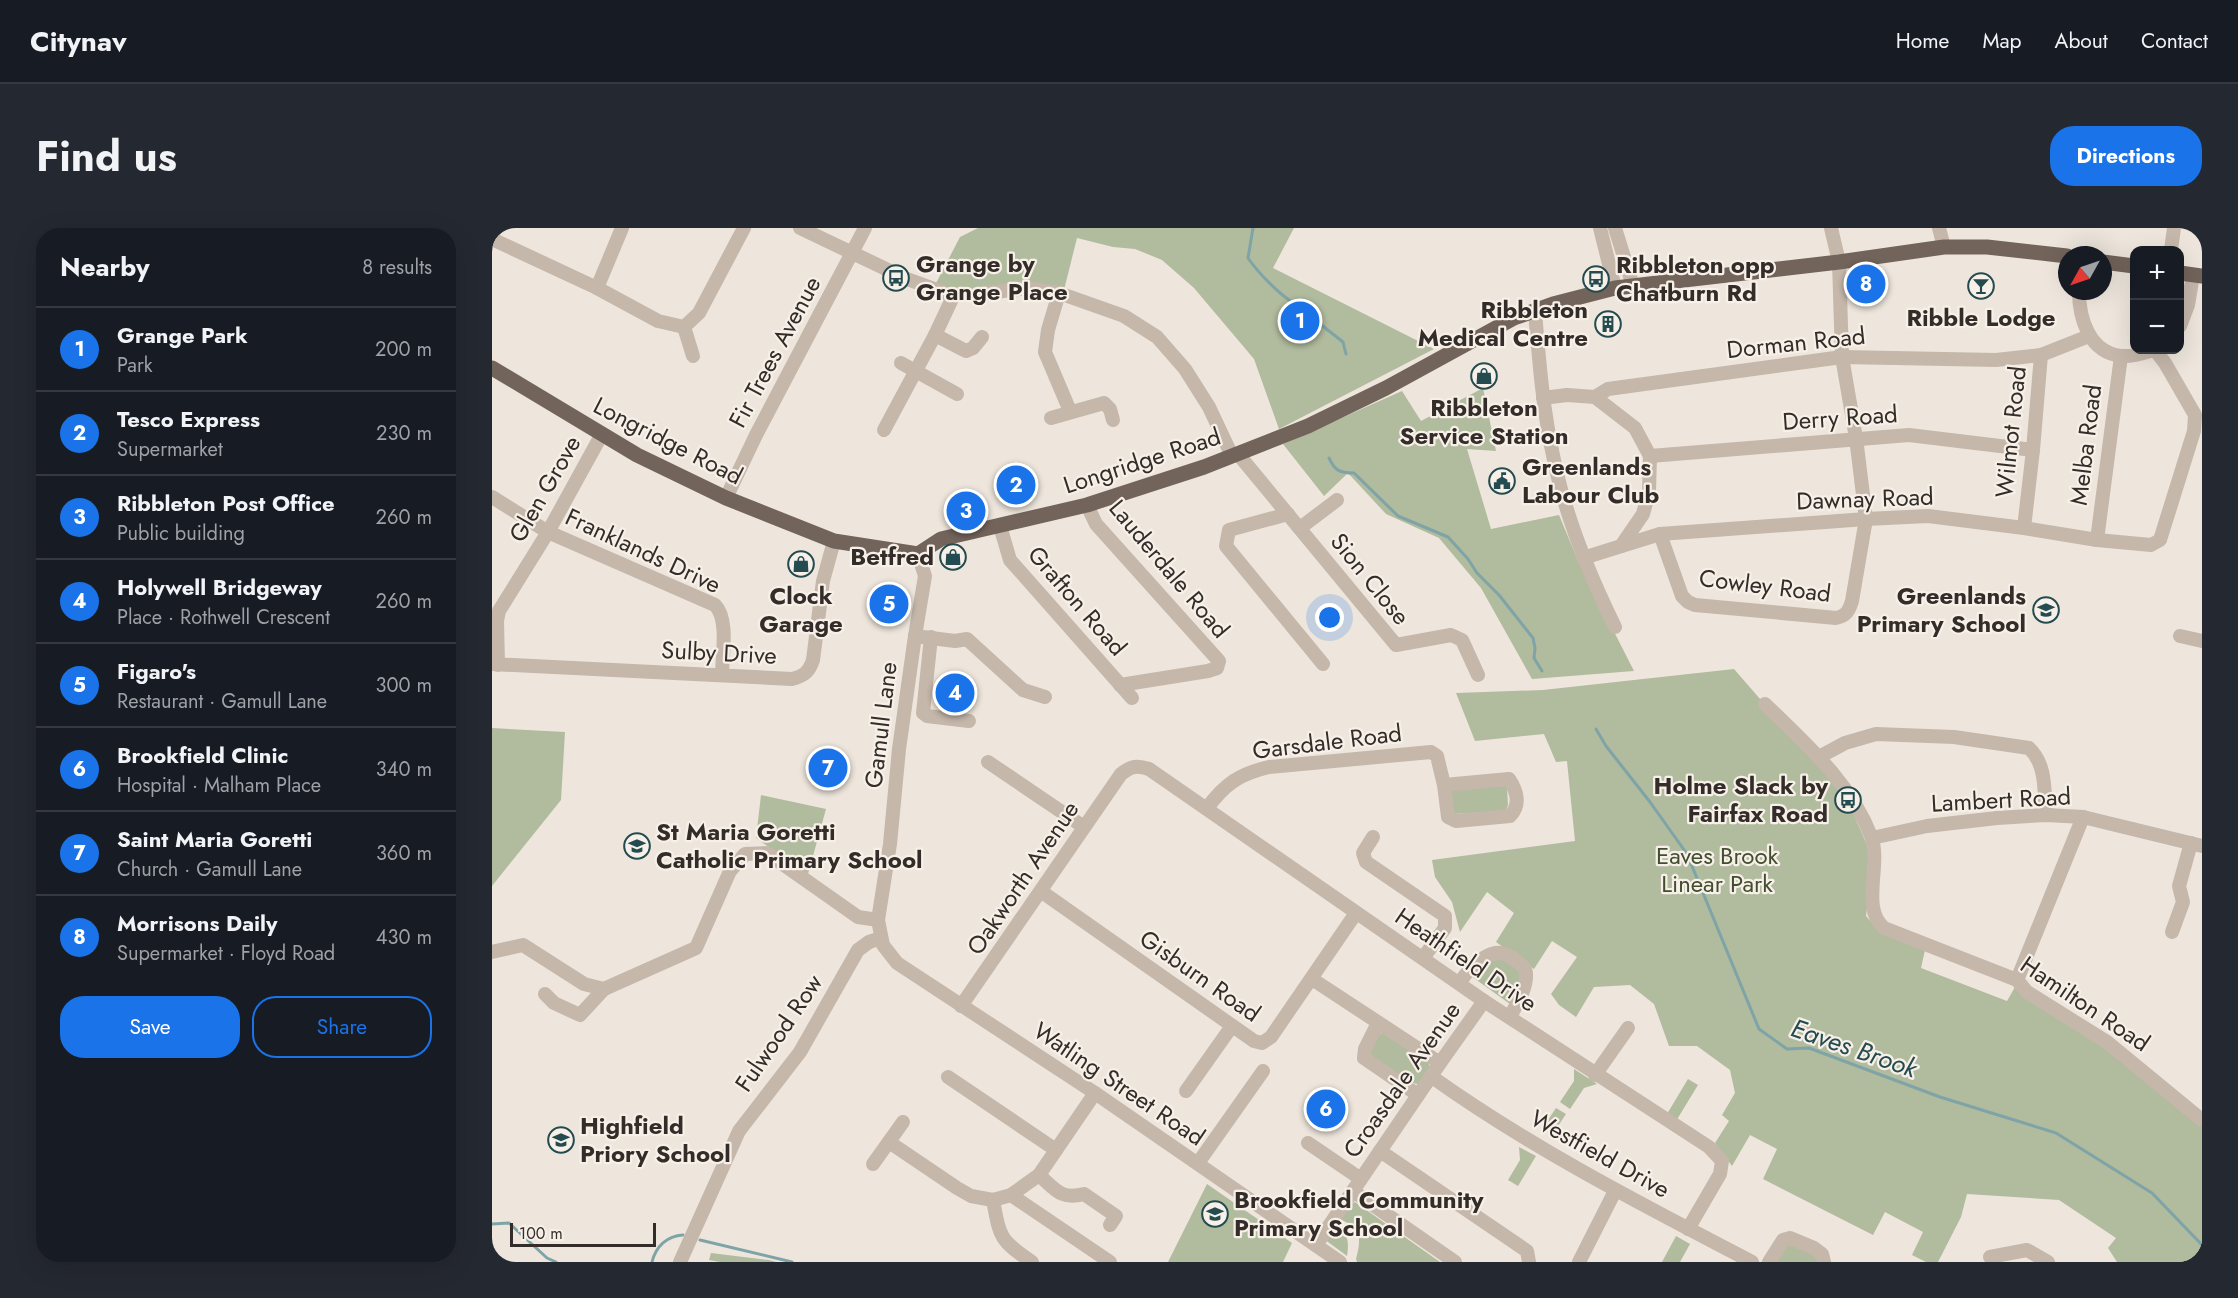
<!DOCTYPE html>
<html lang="en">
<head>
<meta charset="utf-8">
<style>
	body { margin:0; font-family:Jost,sans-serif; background:#242831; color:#f1f3f6 }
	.controls { position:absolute; right:18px; top:18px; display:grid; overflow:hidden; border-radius:12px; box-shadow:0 6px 24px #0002 }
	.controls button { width:54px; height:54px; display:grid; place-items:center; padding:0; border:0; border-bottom:2px solid #363941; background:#171b24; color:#f1f3f6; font:30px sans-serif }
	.compass { position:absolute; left:1566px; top:18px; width:54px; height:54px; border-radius:50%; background:#171b24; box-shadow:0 6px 24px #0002; rotate:230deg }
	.scale { position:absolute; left:18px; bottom:15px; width:146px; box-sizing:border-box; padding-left:6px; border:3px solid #332c28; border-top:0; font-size:16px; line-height:21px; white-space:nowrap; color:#332c28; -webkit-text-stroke:4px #f7f0e8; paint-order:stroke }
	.you { position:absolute; left:838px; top:390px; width:21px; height:21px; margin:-15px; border:4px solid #fff; border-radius:50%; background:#1a73e8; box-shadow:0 0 0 9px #1a73e833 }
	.badge { display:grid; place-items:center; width:39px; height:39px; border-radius:50%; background:#1a73e8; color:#fff; font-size:20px; font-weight:700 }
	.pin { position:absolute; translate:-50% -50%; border:3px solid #fff; box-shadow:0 2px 6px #0006 }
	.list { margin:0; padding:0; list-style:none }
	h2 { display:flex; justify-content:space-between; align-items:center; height:78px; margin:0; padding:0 24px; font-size:26px }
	h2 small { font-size:20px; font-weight:400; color:#9ea1a6 }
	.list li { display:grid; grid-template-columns:39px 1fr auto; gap:18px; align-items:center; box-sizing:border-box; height:84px; padding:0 24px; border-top:2px solid #363941 }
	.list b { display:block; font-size:22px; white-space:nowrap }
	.list p { margin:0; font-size:20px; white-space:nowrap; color:#9ea1a6 }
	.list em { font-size:20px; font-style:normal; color:#9ea1a6 }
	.actions { display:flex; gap:12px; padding:18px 24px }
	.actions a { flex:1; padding:14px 0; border:2px solid #1a73e8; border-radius:24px; text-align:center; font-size:21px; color:#1a73e8 }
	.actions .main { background:#1a73e8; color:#fff }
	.map { position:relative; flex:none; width:1710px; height:1034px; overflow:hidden; border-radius:24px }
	header { display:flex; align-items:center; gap:36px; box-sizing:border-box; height:84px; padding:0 30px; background:#171b24; border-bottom:2px solid #363941 }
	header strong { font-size:28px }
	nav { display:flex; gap:33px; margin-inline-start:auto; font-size:21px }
	.intro { display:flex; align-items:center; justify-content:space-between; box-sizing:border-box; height:144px; padding:0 36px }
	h1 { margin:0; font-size:42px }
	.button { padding:15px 27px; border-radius:24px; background:#1a73e8; color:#fff; font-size:21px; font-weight:700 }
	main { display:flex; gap:36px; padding:0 36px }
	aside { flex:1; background:#171b24; border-radius:24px; box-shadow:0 6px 24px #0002 }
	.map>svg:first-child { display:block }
</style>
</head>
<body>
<header>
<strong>Citynav</strong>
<nav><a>Home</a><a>Map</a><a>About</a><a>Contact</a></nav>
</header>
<div class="intro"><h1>Find us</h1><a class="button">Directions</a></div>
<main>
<aside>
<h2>Nearby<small>8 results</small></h2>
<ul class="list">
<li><span class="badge">1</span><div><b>Grange Park</b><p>Park</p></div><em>200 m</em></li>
<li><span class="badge">2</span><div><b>Tesco Express</b><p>Supermarket</p></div><em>230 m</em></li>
<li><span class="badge">3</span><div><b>Ribbleton Post Office</b><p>Public building</p></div><em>260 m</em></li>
<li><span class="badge">4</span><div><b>Holywell Bridgeway</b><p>Place · Rothwell Crescent</p></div><em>260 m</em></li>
<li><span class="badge">5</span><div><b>Figaro's</b><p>Restaurant · Gamull Lane</p></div><em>300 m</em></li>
<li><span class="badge">6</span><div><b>Brookfield Clinic</b><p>Hospital · Malham Place</p></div><em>340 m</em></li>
<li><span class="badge">7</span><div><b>Saint Maria Goretti</b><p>Church · Gamull Lane</p></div><em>360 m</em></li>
<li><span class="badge">8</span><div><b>Morrisons Daily</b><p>Supermarket · Floyd Road</p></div><em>430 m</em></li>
</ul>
<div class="actions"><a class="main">Save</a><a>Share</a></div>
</aside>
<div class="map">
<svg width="1710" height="1034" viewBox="0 0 1710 1034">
	<rect width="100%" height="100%" fill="#eee6dc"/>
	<!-- green -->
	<g fill="#b1bb9e">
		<path d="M 486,0 L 802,0 L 781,40 L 942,121 L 787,201 L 762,131 L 702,60 L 670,32 L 643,21 L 621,19 L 585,10 L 572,62 L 484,64 L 442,59 L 468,9 Z"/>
		<path d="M 991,160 L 1004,223 L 975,221 L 999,301 L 1067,287 L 1087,335 L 1142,443 L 1040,451 L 989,360 L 947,310 L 894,286 L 856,245 L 832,268 L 791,216 L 910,163 L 929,193 Z"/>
		<path d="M 1242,441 L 1355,571 L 1381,631 L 1374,688 L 1387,703 L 1433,722 L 1429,740 L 1515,773 L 1523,759 L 1667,855 L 1710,893 L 1710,1034 L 1625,1034 L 1616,1020 L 1624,1010 L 1567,972 L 1475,966 L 1469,989 L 1446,1034 L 1434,1034 L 1420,1027 L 1431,1004 L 1393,984 L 1381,1007 L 1271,951 L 1285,921 L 1258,907 L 1240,938 L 1223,915 L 1237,893 L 1230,887 L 1243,865 L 1238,842 L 1205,818 L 1177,818 L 1162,776 L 1138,757 L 1102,759 L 1084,789 L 1067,777 L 1059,766 L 1085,729 L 1060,713 L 1042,741 L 1004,714 L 1022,685 L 995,664 L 968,704 L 960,674 L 943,649 L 940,632 L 1083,613 L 1075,533 L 1064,534 L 1052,506 L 983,513 L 964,465 L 1051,462 Z"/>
		<path d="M 0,500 L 73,504 L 69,572 L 0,658 Z"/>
		<path d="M 1009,554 L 1015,559 L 1016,577 L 1014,583 L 961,586 L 959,561 Z"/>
		<path d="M 269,567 L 334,581 L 316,646 L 264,610 Z"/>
		<path d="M 1006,726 L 1029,739 L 1028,756 L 1018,776 L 979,748 Z"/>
		<path d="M 892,804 L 936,833 L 938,839 L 926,856 L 920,855 L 878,827 C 878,816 882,808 892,804 Z"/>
		<path d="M 1082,841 L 1105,856 L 1092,860 L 1078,881 L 1068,874 L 1082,853 Z"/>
		<path d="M 1196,851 L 1206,857 L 1184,893 L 1175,886 Z"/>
		<path d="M 1064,880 L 1074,886 L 1060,907 L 1050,901 Z"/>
		<path d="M 1027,919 L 1044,928 L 1026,958 L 1016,952 L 1028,932 Z"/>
		<path d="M 715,956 L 800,1015 L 791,1034 L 676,1034 Z"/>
		<path d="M 863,974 L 948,1034 L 865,1034 L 864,1031 C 870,1010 869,999 847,991 L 856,978 Z"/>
		<path d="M 842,1002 C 857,1001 857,1016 855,1028 L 832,1011 Z"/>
		<path d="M 1184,1008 L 1198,1016 L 1188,1034 L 1170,1034 Z"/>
		<path d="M 1300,1015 L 1325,1029 L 1326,1034 L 1280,1034 L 1291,1016 Z"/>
		<path d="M 219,1025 L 277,1032 L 284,1034 L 228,1034 L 217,1032 Z"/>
	</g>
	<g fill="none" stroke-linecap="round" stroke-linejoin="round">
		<!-- stream -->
		<g stroke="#7fa4a7" stroke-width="3">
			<path d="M 761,0 L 756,30 C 767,46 787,66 804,77 L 810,76 L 818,88 L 851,114 L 854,126"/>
			<path d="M 837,230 C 843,243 848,245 862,245 L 906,288 L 956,309 L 976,331 L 985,345 L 1007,367 L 1041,410 L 1043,420 L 1042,430 L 1050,443"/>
			<path d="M 1104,501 L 1114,518 L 1158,574 L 1195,626 L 1267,801 L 1295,821 L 1317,820 L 1448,869 L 1564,905 L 1660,965 L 1710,1017"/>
			<path d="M 0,996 L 17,995 L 55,1030 L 64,1034"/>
			<path d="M 208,1012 L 300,1034"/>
			<path d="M 160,1034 C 164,1018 175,1008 191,1007"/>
		</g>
		<!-- minor -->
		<g stroke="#c5b7aa" stroke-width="14">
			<path d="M 308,0 L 415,51 L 459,67 L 481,67 L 535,60 L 567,65 L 632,88 L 665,109 L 693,141 L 717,179 L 740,228"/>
			<path d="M 1108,0 L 1123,60"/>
			<path d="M 1123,0 L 1141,58"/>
			<path d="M 1447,0 L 1452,19"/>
			<path d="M 0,11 L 105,60 L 166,93 L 192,99 L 207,85 L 252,0"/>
			<path d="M 1679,22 L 1682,0"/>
			<path d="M 105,60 L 130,0"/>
			<path d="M 1587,63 C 1587,90 1597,125 1630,128 C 1641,129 1652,125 1662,122"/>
			<path d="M 567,65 L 556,102 L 553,124 L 578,183"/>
			<path d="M 1043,83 C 1047,133 1051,183 1062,232 C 1074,291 1097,346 1123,399"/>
			<path d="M 1688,98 L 1696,77 L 1701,47"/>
			<path d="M 192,99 L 201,128"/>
			<path d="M 443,107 L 474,123 L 481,120 L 490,109"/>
			<path d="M 409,135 L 465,166"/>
			<path d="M 1103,169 L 1116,161 L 1350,129 L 1504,132 L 1549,127"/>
			<path d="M 1051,170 L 1075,167 L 1103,169 L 1143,200 L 1158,228 L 1157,264 L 1151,286 L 1129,318"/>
			<path d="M 559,190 L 612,175 L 618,181 L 621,192"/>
			<path d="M 392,202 L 443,107 L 459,73 L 459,67"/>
			<path d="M 746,226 L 904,417 L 959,407 L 970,412 L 986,447"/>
			<path d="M 1158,228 L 1417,207 L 1541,222"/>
			<path d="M 0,269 L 56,304 L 223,377 C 237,391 230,428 230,447"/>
			<path d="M 234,270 L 264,207 L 373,0"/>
			<path d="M 595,277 L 604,296 L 727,433 L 725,440 L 716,443 L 628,457"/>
			<path d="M 796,286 L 737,302 L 734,318 L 831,436"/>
			<path d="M 508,298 L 518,332 L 640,470"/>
			<path d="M 808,300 L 845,272"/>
			<path d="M 1532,300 L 1541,222 L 1549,127 L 1597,108"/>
			<path d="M 1168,306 L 1190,368 L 1196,374 L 1203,377 L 1344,390 C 1354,388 1357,383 1360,373 L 1374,291 L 1364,210 L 1350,129 L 1347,34 L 1339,0"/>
			<path d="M 1605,312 L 1629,128"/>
			<path d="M 426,326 L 433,348 L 423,408 L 407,521 L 398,616 L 386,692 L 391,717 L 405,735 L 603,865 L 848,1034"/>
			<path d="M 1091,330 L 1168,306 L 1374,291 L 1436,288 L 1532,300 L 1605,312 L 1659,317 L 1668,312 L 1702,203 L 1703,187 L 1673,135 L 1663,122"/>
			<path d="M 423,408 L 463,413 L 475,411 L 531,462 L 553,469"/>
			<path d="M 1688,408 L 1710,413"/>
			<path d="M 439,409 L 431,485 L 435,488 L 477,493"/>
			<path d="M 0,436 L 300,451 C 312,448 317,444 321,432 L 331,353 L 342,313"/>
			<path d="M 6,437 L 5,393 L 7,383 L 56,304 L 110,206"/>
			<path d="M 1273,476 C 1314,516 1358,554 1379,608 C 1390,636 1368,680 1392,700 L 1525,752 L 1535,764 L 1615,814 L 1710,892"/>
			<path d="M 1327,529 L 1353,515 L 1384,506 L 1462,509 L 1537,520 C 1555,537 1552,563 1554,587"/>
			<path d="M 496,534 L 592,599"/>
			<path d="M 715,580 C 733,556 747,546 777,539 L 939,524 L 945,528 L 952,557 L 1017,551 C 1025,563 1029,577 1018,588 L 964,593 L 956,589 L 952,557"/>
			<path d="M 881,609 L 871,625 L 874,634 L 953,688 L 953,700 L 931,730"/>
			<path d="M 1380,610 L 1435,598 L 1505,590 L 1554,587 L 1591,589 L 1710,618"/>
			<path d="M 550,664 L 762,813 L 770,815 L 779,809 L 864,685"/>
			<path d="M 1680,704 L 1691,674 L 1687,658 L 1699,615"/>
			<path d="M 0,724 L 31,717 L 92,756 L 112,761 L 204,720 L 238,643 L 253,626 L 275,625 L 366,689 L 386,692"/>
			<path d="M 820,751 L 948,835"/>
			<path d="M 1525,752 L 1591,589"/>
			<path d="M 967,755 C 980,737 1002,713 1023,732 C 1028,736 1034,739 1034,746 C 1035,761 1024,777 1018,789"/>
			<path d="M 53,766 L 62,775 L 88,787 L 112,761"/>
			<path d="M 469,778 L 629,546 C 639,538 645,537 657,541 L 992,773 L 1217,919 L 1230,933 L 1228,946 L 1196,1001"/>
			<path d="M 886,795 L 873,821 L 872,830 L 926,867"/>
			<path d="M 1103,847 L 1136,800"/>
			<path d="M 456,849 L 564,922"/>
			<path d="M 940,849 C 1041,921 1151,977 1260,1034"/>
			<path d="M 694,863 L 740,798"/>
			<path d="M 397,914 L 465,960 L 479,968 L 501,972 L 519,967 L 547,947 L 603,865"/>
			<path d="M 816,915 L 869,951"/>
			<path d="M 888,923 L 1035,1023 L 1037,1034"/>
			<path d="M 706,935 L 771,843"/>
			<path d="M 381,936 L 411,894"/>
			<path d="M 547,947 C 564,962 569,972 592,966 L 624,988 L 618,997"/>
			<path d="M 861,963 L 963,1034"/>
			<path d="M 519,967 L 618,1034"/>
			<path d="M 501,972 C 508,1009 507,1012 540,1034"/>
			<path d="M 824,1017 L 948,835 L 992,773"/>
			<path d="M 1498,1029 L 1535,1022 L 1556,1034"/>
			<path d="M 188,1034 L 247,903 L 308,824 L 366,722 L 377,714 L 389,710"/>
			<path d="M 1087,1034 L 1123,963"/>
			<path d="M 1277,1034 L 1291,1012 L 1298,1010 L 1322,1020 L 1330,1026 L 1332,1034"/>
		</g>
		<!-- major -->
		<g stroke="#73645b" stroke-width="15">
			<path d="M 1611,34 L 1642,38"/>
			<path d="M 1688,45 L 1710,48"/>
			<path d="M 0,140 L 145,227 L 234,270 L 342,313 L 426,326 L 449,311 L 595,277 L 712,239 L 816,198 L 894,160 L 1022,90 L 1061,76 L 1123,60 L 1347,34 L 1452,19 L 1495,19 L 1575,28"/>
		</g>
	</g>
	<!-- icons -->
	<defs>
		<g id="bus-ring" transform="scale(1.35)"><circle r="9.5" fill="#f7f0e8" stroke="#244b4f" stroke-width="1.5"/><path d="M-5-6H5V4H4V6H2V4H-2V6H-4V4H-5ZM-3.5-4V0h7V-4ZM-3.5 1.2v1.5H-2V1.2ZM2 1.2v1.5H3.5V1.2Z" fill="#244b4f"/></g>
		<g id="bar-ring" transform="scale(1.35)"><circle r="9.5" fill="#f7f0e8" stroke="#244b4f" stroke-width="1.5"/><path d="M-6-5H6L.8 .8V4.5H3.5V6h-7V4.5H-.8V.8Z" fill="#244b4f"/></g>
		<g id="building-ring" transform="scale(1.35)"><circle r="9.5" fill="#f7f0e8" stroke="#244b4f" stroke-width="1.5"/><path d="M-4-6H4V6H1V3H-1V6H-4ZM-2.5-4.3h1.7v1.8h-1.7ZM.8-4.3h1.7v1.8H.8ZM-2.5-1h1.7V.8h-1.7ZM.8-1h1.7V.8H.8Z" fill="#244b4f"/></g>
		<g id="shop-ring" transform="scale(1.35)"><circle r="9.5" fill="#f7f0e8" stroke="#244b4f" stroke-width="1.5"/><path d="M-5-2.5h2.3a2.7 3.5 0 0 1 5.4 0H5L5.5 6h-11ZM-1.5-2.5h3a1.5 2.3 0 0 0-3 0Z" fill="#244b4f"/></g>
		<g id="civic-ring" transform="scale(1.35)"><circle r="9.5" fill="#f7f0e8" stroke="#244b4f" stroke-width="1.5"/><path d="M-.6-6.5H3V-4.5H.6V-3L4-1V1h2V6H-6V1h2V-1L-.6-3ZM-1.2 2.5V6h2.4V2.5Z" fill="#244b4f"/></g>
		<g id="school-ring" transform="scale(1.35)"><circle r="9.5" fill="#f7f0e8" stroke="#244b4f" stroke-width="1.5"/><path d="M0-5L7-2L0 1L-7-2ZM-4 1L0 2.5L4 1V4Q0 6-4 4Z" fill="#244b4f"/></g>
	</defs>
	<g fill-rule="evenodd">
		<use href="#bus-ring" x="404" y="50"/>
		<use href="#bus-ring" x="1104" y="51"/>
		<use href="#bar-ring" x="1489" y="58"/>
		<use href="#building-ring" x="1116" y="96"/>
		<use href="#shop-ring" x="992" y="148"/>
		<use href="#civic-ring" x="1010" y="253"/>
		<use href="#shop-ring" x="461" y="329"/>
		<use href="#shop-ring" x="309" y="336"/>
		<use href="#school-ring" x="1554" y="382"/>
		<use href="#bus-ring" x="1356" y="572"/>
		<use href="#school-ring" x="145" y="618"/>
		<use href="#school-ring" x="69" y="912"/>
		<use href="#school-ring" x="723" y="986"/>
	</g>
	<g text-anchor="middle" stroke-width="4.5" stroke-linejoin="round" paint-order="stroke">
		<!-- poi labels -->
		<g font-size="24" font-weight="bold" fill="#332c28" stroke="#f7f0e8" text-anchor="start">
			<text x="424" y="44">Grange by<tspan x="424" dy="28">Grange Place</tspan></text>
			<text x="1124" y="45">Ribbleton opp<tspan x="1124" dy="28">Chatburn Rd</tspan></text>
			<text x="1096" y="90" text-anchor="end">Ribbleton<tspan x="1096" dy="28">Medical Centre</tspan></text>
			<text x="1489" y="98" text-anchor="middle">Ribble Lodge</text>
			<text x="992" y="188" text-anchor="middle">Ribbleton<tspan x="992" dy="28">Service Station</tspan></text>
			<text x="1030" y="247">Greenlands<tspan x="1030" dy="28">Labour Club</tspan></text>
			<text x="442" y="337" text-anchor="end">Betfred</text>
			<text x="309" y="376" text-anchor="middle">Clock<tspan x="309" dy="28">Garage</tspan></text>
			<text x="1534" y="376" text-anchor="end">Greenlands<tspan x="1534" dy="28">Primary School</tspan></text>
			<text x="1336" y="566" text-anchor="end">Holme Slack by<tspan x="1336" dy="28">Fairfax Road</tspan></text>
			<text x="164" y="612">St Maria Goretti<tspan x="164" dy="28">Catholic Primary School</tspan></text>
			<text x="88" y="906">Highfield<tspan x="88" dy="28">Priory School</tspan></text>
			<text x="742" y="980">Brookfield Community<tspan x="742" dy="28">Primary School</tspan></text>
		</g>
		<!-- street labels -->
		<g font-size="24" fill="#332c28" stroke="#f7f0e8">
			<text transform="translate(1304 115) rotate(-6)" y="8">Dorman Road</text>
			<text transform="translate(283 124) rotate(-62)" y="8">Fir Trees Avenue</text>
			<text transform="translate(1348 190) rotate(-4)" y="8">Derry Road</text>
			<text transform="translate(1519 204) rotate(-84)" y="8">Wilmot Road</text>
			<text transform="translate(176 213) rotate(27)" y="8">Longridge Road</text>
			<text transform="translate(1594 217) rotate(-83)" y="8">Melba Road</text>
			<text transform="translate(650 233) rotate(-18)" y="8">Longridge Road</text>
			<text transform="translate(53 261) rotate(-60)" y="8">Glen Grove</text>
			<text transform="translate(1373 271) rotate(-2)" y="8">Dawnay Road</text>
			<text transform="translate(151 323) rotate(25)" y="8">Franklands Drive</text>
			<text transform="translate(677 341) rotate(50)" y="8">Lauderdale Road</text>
			<text transform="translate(878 351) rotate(51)" y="8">Sion Close</text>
			<text transform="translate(1273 358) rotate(7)" y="8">Cowley Road</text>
			<text transform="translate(585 373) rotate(49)" y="8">Grafton Road</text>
			<text transform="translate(227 425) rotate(3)" y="8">Sulby Drive</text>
			<text transform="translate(389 497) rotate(-83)" y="8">Gamull Lane</text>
			<text transform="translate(835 514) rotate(-7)" y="8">Garsdale Road</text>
			<text transform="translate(1509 572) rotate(-3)" y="8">Lambert Road</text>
			<text transform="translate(531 650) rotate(-56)" y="8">Oakworth Avenue</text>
			<text transform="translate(974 732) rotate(34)" y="8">Heathfield Drive</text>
			<text transform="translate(708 748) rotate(35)" y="8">Gisburn Road</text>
			<text transform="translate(1593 776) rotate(34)" y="8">Hamilton Road</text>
			<text transform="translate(287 805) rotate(-56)" y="8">Fulwood Row</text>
			<text transform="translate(910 852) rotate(-55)" y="8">Croasdale Avenue</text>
			<text transform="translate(627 856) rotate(34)" y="8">Watling Street Road</text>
			<text transform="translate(1108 926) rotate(29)" y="8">Westfield Drive</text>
		</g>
		<!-- park labels -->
		<g font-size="24" fill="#424e2f" stroke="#f7f0e8">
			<text x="1225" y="636">Eaves Brook<tspan x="1225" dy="28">Linear Park</tspan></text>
		</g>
		<!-- water labels -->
		<g font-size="26" font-style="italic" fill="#244b4f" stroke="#f7f0e8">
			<text transform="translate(1362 820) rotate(19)" y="9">Eaves Brook</text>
		</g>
	</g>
</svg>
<div class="controls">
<button>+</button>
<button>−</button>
</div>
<svg class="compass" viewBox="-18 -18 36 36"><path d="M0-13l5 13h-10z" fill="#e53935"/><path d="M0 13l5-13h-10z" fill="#9ea1a6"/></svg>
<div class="scale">100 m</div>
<div class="you"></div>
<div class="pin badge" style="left:808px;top:93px">1</div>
<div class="pin badge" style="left:524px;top:257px">2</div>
<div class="pin badge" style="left:474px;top:283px">3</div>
<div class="pin badge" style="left:463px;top:465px">4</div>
<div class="pin badge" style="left:397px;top:376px">5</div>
<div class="pin badge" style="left:834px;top:881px">6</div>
<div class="pin badge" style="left:336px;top:540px">7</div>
<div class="pin badge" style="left:1374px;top:56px">8</div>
</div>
</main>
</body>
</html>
